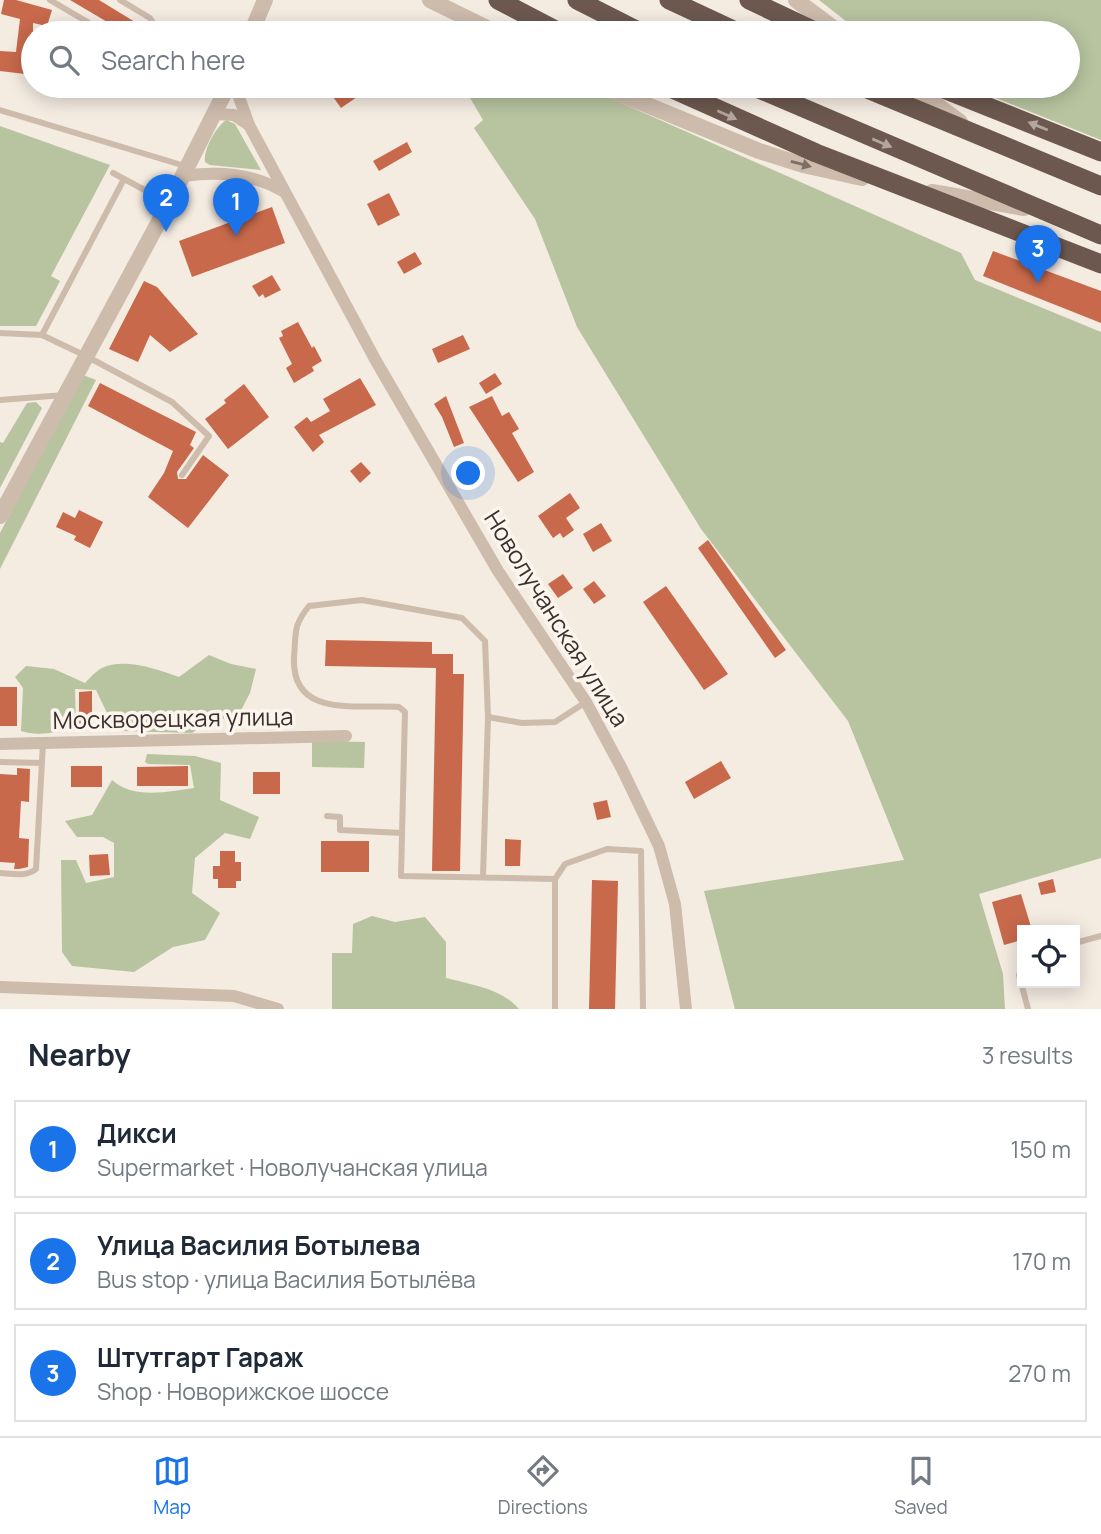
<!DOCTYPE html>
<html lang="en">
<head>
<meta charset="utf-8">
<style>
	body { margin:0; font-family:Manrope,sans-serif; background:#f2f2f3; color:#1f2937 }
	.controls { position:absolute; right:21px; bottom:21px; display:grid; overflow:hidden; border-radius:0px; box-shadow:0 4px 18px #0003 }
	.controls button { width:63px; height:63px; display:grid; place-items:center; padding:0; border:0; border-bottom:2px solid #e0e1e3; background:#fff; color:#1f2937; font:35px sans-serif }
	.you { position:absolute; left:469px; top:474px; width:24px; height:24px; margin:-18px; border:5px solid #fff; border-radius:50%; background:#1a73e8; box-shadow:0 0 0 10px #1a73e833 }
	.badge { display:grid; place-items:center; width:46px; height:46px; border-radius:50%; background:#1a73e8; color:#fff; font-size:23px; font-weight:700 }
	.pin { position:absolute; translate:-50% -58px; filter:drop-shadow(0 2px 4px #0008) }
	.pin::after { content:''; position:absolute; top:37px; width:24px; height:21px; background:inherit; clip-path:polygon(0 0,100% 0,50% 100%) }
	.list { margin:0; padding:0; list-style:none }
	h2 { display:flex; justify-content:space-between; align-items:center; height:91px; margin:0; padding:0 28px; font-size:30px }
	h2 small { font-size:23px; font-weight:400; color:#747a83 }
	.list li { display:grid; grid-template-columns:46px 1fr auto; gap:21px; align-items:center; box-sizing:border-box; height:98px; margin:0 14px 14px; padding:0 14px; border:2px solid #e0e1e3; border-radius:0px }
	.list b { display:block; font-size:26px; white-space:nowrap }
	.list p { margin:0; font-size:23px; white-space:nowrap; color:#747a83 }
	.list em { font-size:23px; font-style:normal; color:#747a83 }
	.icon { flex:none; width:38px; height:38px; fill:none; stroke:currentColor; stroke-width:2; stroke-linecap:round; stroke-linejoin:round }
	.map { position:relative; flex:none; width:1101px; height:1009px; overflow:hidden }
	.search { position:absolute; background:#fff; box-shadow:0 4px 18px #0003; left:21px; right:21px; top:21px; height:77px; display:flex; align-items:center; gap:18px; box-sizing:border-box; padding:0 24px; border-radius:38px; color:#747a83; font-size:26px }
	.sheet { height:427px; background:#fff }
	nav { display:flex; justify-content:space-around; align-items:center; box-sizing:border-box; height:98px; border-top:2px solid #e0e1e3; background:#fff; font-size:19px; color:#747a83 }
	nav a { display:grid; justify-items:center; gap:4px }
	nav .on { color:#1a73e8 }
	.map>svg:first-child { display:block }
</style>
</head>
<body>
<div class="map">
<svg width="1101" height="1009" viewBox="0 0 1101 1009">
	<rect width="100%" height="100%" fill="#f4ebe1"/>
	<!-- green -->
	<g fill="#b8c4a0">
		<path d="M 819,0 L 1101,0 L 1101,140 L 966,86 L 1068,86 L 1068,33 L 861,33 Z"/>
		<path d="M 463,86 L 583,86 L 961,253 L 975,280 L 1101,332 L 1101,858 L 979,894 L 1003,974 L 1005,1009 L 735,1009 L 704,891 L 904,860 L 848,721 L 701,529 L 577,327 L 535,219 L 474,128 L 483,120 Z"/>
		<path d="M 226,120 L 235,124 L 261,170 L 210,165 L 205,162 C 203,150 216,127 226,120 Z"/>
		<path d="M 0,126 L 110,165 L 51,276 L 60,281 L 36,326 L 0,326 Z"/>
		<path d="M 83,375 L 96,380 L 0,569 L 0,533 Z"/>
		<path d="M 36,402 L 42,408 L 0,488 L 0,442 L 3,443 L 27,403 Z"/>
		<path d="M 209,655 L 231,664 L 256,669 L 250,693 L 239,714 L 203,725 L 192,733 L 120,731 L 107,713 L 96,690 L 75,689 L 76,727 C 58,732 39,737 21,731 L 23,688 L 15,677 L 26,666 L 54,669 L 85,683 C 90,678 96,671 102,668 C 124,657 159,670 179,677 Z"/>
		<path d="M 312,741 L 365,742 L 364,768 L 312,767 Z"/>
		<path d="M 147,754 L 195,756 L 221,763 L 220,800 L 259,817 L 250,839 L 225,833 L 195,858 L 192,893 L 220,913 L 205,940 L 173,947 L 134,972 L 72,966 L 62,952 L 61,860 L 76,860 L 86,883 L 114,877 L 114,843 L 103,837 L 77,837 L 65,821 L 92,815 L 112,780 C 132,799 167,792 194,788 L 190,765 L 148,764 L 145,762 Z"/>
		<path d="M 372,916 L 395,922 L 425,917 L 446,942 L 446,978 C 472,985 501,988 519,1009 L 332,1009 L 332,953 L 352,953 L 353,924 Z"/>
	</g>
	<!-- building -->
	<g fill="#c8694b">
		<path d="M 4,0 L 16,0 L 52,10 L 47,26 L 33,23 L 33,75 L 0,71 L 0,51 L 16,52 L 20,19 L 1,14 Z"/>
		<path d="M 70,0 L 99,0 L 153,33 L 126,33 Z"/>
		<path d="M 344,86 L 373,86 L 341,108 L 331,94 Z"/>
		<path d="M 407,142 L 412,152 L 379,171 L 373,161 Z"/>
		<path d="M 389,193 L 400,215 L 378,226 L 367,204 Z"/>
		<path d="M 272,207 L 285,243 L 192,277 L 179,241 Z"/>
		<path d="M 993,251 L 1101,291 L 1101,323 L 983,276 Z"/>
		<path d="M 415,252 L 422,264 L 404,274 L 397,262 Z"/>
		<path d="M 272,275 L 281,290 L 265,298 L 263,294 L 259,297 L 252,286 Z"/>
		<path d="M 144,281 L 157,287 L 198,334 L 170,352 L 150,335 L 138,362 L 109,349 Z"/>
		<path d="M 298,322 L 312,348 L 314,346 L 322,361 L 312,367 L 314,371 L 294,383 L 286,368 L 292,364 L 279,338 L 283,336 L 281,331 Z"/>
		<path d="M 463,335 L 470,349 L 438,363 L 432,349 Z"/>
		<path d="M 495,373 L 502,384 L 486,394 L 479,383 Z"/>
		<path d="M 360,378 L 376,405 L 319,435 L 324,442 L 313,452 L 294,427 L 307,417 L 311,422 L 330,411 L 323,399 Z"/>
		<path d="M 100,383 L 196,432 L 190,445 L 194,448 L 177,472 L 178,479 L 186,479 L 203,455 L 229,475 L 188,528 L 148,497 L 164,473 L 173,451 L 88,406 Z"/>
		<path d="M 244,384 L 269,417 L 228,449 L 205,419 L 226,403 L 224,400 Z"/>
		<path d="M 446,396 L 464,443 L 454,447 L 442,417 L 434,404 Z"/>
		<path d="M 492,396 L 502,416 L 509,412 L 519,429 L 512,433 L 534,472 L 518,482 L 469,407 Z"/>
		<path d="M 361,462 L 371,473 L 360,483 L 350,471 Z"/>
		<path d="M 570,493 L 580,508 L 566,518 L 574,530 L 563,538 L 560,533 L 553,538 L 538,516 Z"/>
		<path d="M 79,510 L 103,522 L 90,548 L 74,540 L 76,536 L 56,527 L 63,512 L 75,518 Z"/>
		<path d="M 601,523 L 612,541 L 593,552 L 583,534 Z"/>
		<path d="M 708,540 L 786,650 L 775,658 L 698,548 Z"/>
		<path d="M 563,574 L 573,588 L 558,598 L 548,584 Z"/>
		<path d="M 594,581 L 606,596 L 594,604 L 583,589 Z"/>
		<path d="M 666,586 L 728,674 L 704,690 L 643,602 Z"/>
		<path d="M 326,640 L 432,642 L 432,654 L 453,654 L 453,674 L 464,674 L 460,871 L 432,871 L 436,668 L 325,666 Z"/>
		<rect x="0" y="687" width="17" height="39"/>
		<path d="M 92,691 L 92,724 L 79,724 L 79,692 Z"/>
		<path d="M 721,761 L 731,778 L 694,799 L 685,782 Z"/>
		<rect x="71" y="766" width="31" height="21"/>
		<path d="M 188,766 L 188,786 L 137,786 L 137,767 Z"/>
		<path d="M 17,768 L 30,769 L 29,802 L 21,801 L 19,838 L 29,839 L 28,867 L 19,869 L 14,869 L 15,863 L 0,862 L 0,774 L 17,775 Z"/>
		<rect x="253" y="772" width="27" height="22"/>
		<path d="M 607,800 L 611,817 L 597,820 L 593,803 Z"/>
		<path d="M 505,839 L 521,840 L 520,866 L 505,866 Z"/>
		<rect x="321" y="841" width="48" height="31"/>
		<path d="M 220,851 L 235,851 L 235,862 L 241,862 L 241,881 L 236,881 L 236,888 L 218,888 L 218,879 L 213,879 L 213,866 L 220,866 Z"/>
		<path d="M 108,854 L 110,875 L 90,876 L 89,855 Z"/>
		<path d="M 1053,879 L 1056,892 L 1041,895 L 1038,883 Z"/>
		<path d="M 592,880 L 618,881 L 615,1009 L 589,1009 Z"/>
		<path d="M 1021,894 L 1032,930 L 1022,930 L 1022,940 L 1004,945 L 992,902 Z"/>
	</g>
	<g fill="none" stroke-linecap="round" stroke-linejoin="round">
		<!-- service -->
		<g stroke="#cdbbac" stroke-width="6">
			<path d="M 50,0 L 106,33"/>
			<path d="M 120,0 L 150,18 L 159,33"/>
			<path d="M 0,110 L 185,166"/>
			<path d="M 113,173 L 167,202"/>
			<path d="M 0,333 L 42,335 L 86,356 L 172,402 L 209,436 L 182,475"/>
			<path d="M 42,335 L 124,179"/>
			<path d="M 0,400 L 64,395"/>
			<path d="M 488,717 L 522,723 L 555,722 L 586,702"/>
			<path d="M 0,762 L 42,763"/>
			<path d="M 327,816 L 340,817 L 340,830 L 402,833"/>
			<path d="M 0,873 C 13,874 26,877 36,869 L 43,743"/>
			<path d="M 483,877 L 488,717 L 485,641 L 462,618 L 362,600 L 309,606 C 293,626 296,632 294,657 C 291,719 357,704 399,707 L 405,712 L 401,876 L 555,879 L 555,1009"/>
			<path d="M 555,879 L 565,864 L 607,849 L 641,851 L 643,1009"/>
			<path d="M 1075,943 L 1101,936"/>
			<path d="M 1022,970 L 1019,975 L 1028,1009"/>
		</g>
		<!-- minor -->
		<g stroke="#cdbbac" stroke-width="12">
			<path d="M 235,86 L 249,125 L 376,361 L 498,571 L 586,702 L 622,769 L 659,846 L 675,904 L 686,1009"/>
			<path d="M 215,114 L 234,115 L 249,125"/>
			<path d="M 183,176 C 219,171 251,173 283,191"/>
			<path d="M 0,744 L 346,736"/>
			<path d="M 0,987 L 234,996 L 278,1009"/>
		</g>
		<!-- tertiary -->
		<g stroke="#cdbbac" stroke-width="16">
			<path d="M 430,0 L 497,33"/>
			<path d="M 796,0 L 840,33"/>
			<path d="M 251,33 L 265,0"/>
			<path d="M 601,86 L 759,151 L 803,165 L 862,178"/>
			<path d="M 911,86 L 960,122"/>
			<path d="M 932,192 L 1024,208"/>
			<path d="M 0,516 L 169,203 L 228,86"/>
		</g>
		<!-- trunk -->
		<g stroke="#6c584f" stroke-width="19">
			<path d="M 498,0 L 561,33"/>
			<path d="M 577,0 L 642,33"/>
			<path d="M 669,0 L 740,33"/>
			<path d="M 749,0 L 819,33"/>
			<path d="M 752,86 L 1101,235"/>
			<path d="M 860,86 L 1101,186"/>
			<path d="M 936,86 L 1101,152"/>
		</g>
		<!-- trunk-bridge -->
		<path stroke="#6c584f" stroke-width="19" d="M 666,86 L 816,153 L 1101,264"/>
	</g>
	<!-- one-way arrows -->
	<defs><path id="oneway-solid" d="M-6-.8H1V-3.2L6.5 0L1 3.2V.8H-6Z" transform="scale(1.75)"/></defs>
	<g fill="#b4a69e">
		<use href="#oneway-solid" transform="translate(727 115) rotate(24)"/>
		<use href="#oneway-solid" transform="translate(1038 126) rotate(-158)"/>
		<use href="#oneway-solid" transform="translate(882 143) rotate(23)"/>
	</g>
	<use fill="#7d6f65" href="#oneway-solid" transform="translate(801 164) rotate(15)"/>
	<g text-anchor="middle" stroke-width="7" stroke-linejoin="round" paint-order="stroke">
		<!-- street labels -->
		<g font-size="24" fill="#3b302b" stroke="#fbf5ee">
			<text transform="translate(556 619) rotate(58)" y="8">Новолучанская улица</text>
			<text transform="translate(173 719) rotate(-1)" y="8">Москворецкая улица</text>
		</g>
	</g>
</svg>
<div class="controls">
<button><svg class="icon" aria-label="locate" viewBox="0 0 24 24"><circle cx="12" cy="12" r="6"/><path d="M12 2v4M12 18v4M2 12h4M18 12h4"/></svg></button>
</div>
<div class="you"></div>
<div class="pin badge" style="left:236px;top:236px">1</div>
<div class="pin badge" style="left:166px;top:232px">2</div>
<div class="pin badge" style="left:1038px;top:283px">3</div>
<div class="search"><svg class="icon" aria-label="search" viewBox="0 0 24 24"><circle cx="10" cy="10" r="6"/><path d="M15 15l6 6"/></svg>Search here</div>
</div>
<section class="sheet">
<h2>Nearby<small>3 results</small></h2>
<ul class="list">
<li><span class="badge">1</span><div><b>Дикси</b><p>Supermarket · Новолучанская улица</p></div><em>150 m</em></li>
<li><span class="badge">2</span><div><b>Улица Василия Ботылева</b><p>Bus stop · улица Василия Ботылёва</p></div><em>170 m</em></li>
<li><span class="badge">3</span><div><b>Штутгарт Гараж</b><p>Shop · Новорижское шоссе</p></div><em>270 m</em></li>
</ul>
</section>
<nav>
<a class="on"><svg class="icon" aria-label="map" viewBox="0 0 24 24"><path d="M3 6l6-2 6 2 6-2v14l-6 2-6-2-6 2zM9 4v14M15 6v14"/></svg>Map</a>
<a><svg class="icon" aria-label="directions" viewBox="0 0 24 24"><path d="M12 3l9 9-9 9-9-9zM9 14v-3h6M13 9l2 2-2 2"/></svg>Directions</a>
<a><svg class="icon" aria-label="saved" viewBox="0 0 24 24"><path d="M7 4h10v16l-5-4-5 4z"/></svg>Saved</a>
</nav>
</body>
</html>
